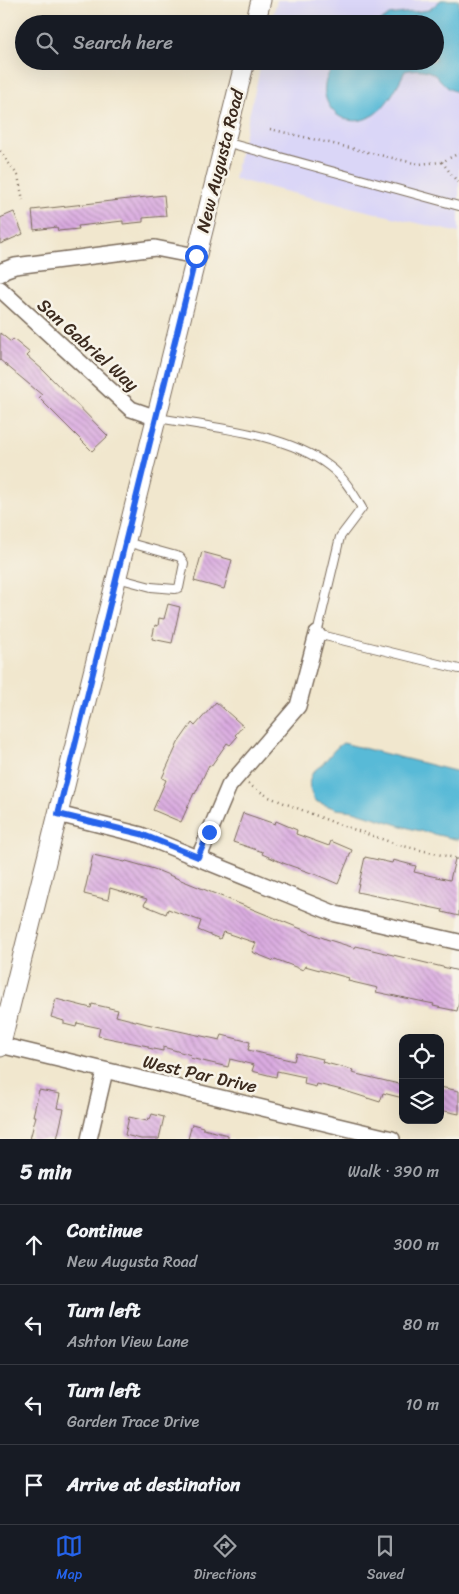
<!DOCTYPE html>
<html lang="en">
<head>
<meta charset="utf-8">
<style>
	body { margin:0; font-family:Sriracha,sans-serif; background:#20242c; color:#f1f3f6 }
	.controls { position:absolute; right:15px; bottom:15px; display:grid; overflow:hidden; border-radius:10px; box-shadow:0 5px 20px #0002 }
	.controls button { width:45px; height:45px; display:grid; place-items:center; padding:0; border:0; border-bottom:1px solid #363941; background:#171b24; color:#f1f3f6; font:25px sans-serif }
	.stop { position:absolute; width:15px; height:15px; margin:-11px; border:4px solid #2563eb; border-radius:50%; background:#fff }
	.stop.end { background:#2563eb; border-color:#fff; box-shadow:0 1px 5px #0008 }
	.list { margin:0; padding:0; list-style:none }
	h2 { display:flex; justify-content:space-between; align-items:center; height:65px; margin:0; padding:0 20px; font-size:21px }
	h2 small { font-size:16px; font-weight:400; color:#9ea1a6 }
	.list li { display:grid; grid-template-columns:32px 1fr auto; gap:15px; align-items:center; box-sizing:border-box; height:80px; padding:0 20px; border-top:1px solid #363941 }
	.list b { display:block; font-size:19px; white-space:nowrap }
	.list p { margin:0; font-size:16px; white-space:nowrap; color:#9ea1a6 }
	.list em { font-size:16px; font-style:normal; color:#9ea1a6 }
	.icon { flex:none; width:28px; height:28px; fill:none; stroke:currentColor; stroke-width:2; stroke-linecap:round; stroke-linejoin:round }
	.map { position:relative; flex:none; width:459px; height:1139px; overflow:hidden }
	.search { position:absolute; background:#171b24; box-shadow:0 5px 20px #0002; left:15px; right:15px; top:15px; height:55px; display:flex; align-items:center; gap:12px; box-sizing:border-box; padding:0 18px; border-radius:28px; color:#9ea1a6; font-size:19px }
	.sheet { height:385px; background:#171b24 }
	nav { display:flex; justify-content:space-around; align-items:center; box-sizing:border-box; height:70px; border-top:1px solid #363941; background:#171b24; font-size:14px; color:#9ea1a6 }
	nav a { display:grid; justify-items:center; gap:2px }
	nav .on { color:#2563eb }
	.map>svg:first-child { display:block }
</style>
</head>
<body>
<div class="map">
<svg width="459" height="1139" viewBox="0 0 459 1139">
	<defs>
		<pattern id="building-back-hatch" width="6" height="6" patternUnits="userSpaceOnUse" patternTransform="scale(1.25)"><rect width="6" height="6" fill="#daabe1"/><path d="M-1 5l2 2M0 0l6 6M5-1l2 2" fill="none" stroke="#b28bb6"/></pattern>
	</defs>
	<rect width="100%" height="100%" fill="#f7f3e8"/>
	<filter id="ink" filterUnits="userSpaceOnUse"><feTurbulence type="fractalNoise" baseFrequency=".02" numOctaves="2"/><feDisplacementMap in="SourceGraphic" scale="10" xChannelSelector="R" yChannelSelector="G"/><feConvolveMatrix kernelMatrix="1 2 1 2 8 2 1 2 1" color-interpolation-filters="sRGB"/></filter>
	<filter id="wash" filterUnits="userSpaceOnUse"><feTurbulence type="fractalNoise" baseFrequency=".0096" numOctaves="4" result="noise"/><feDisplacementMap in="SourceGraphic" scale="20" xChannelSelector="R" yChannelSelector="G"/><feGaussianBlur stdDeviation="1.12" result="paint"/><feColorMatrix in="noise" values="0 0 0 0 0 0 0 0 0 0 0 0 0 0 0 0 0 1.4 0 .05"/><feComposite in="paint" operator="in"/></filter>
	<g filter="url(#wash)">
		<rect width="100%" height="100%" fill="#f1e7ce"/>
		<!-- built -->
		<path fill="#dad6f7" d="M 277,0 L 459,0 L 459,233 L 234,179 L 262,61 L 435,61 L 435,24 L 271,24 Z"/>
		<!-- water -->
		<g fill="#58bad7" stroke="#4a727a">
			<path d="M 441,0 L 459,0 L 459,92 C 438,90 442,63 405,71 C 398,85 389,103 376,113 C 340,140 303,90 340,61 L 435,61 L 435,24 L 377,24 L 389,15 L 429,10 Z"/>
			<path d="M 343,743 L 459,772 L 459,840 L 412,829 L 353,811 L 336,809 L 315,801 C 310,792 306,781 314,771 C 318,767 323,765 326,760 C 332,753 335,748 343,743 Z"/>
		</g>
		<g id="blocks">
			<!-- building -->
			<g fill="url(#building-back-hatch)">
				<path d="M 164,195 L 166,216 L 143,218 L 143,222 L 123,224 L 123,221 L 78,226 L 79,229 L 58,231 L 57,227 L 34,230 L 32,210 Z"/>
				<path d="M 14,212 L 23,234 L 0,244 L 0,218 Z"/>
				<path d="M 0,333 L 11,342 L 13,339 L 30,353 L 27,356 L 43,370 L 108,436 L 92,451 L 39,398 L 42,395 L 0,360 Z"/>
				<path d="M 202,552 L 232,560 L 224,589 L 194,581 Z"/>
				<path d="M 168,604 L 180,607 L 172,643 L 152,639 L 155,625 L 158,626 L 159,618 L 164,619 Z"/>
				<path d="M 216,702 L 243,726 L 235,735 L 237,737 L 230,745 L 227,743 L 211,766 L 209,765 L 195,794 L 194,793 L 181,822 L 153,810 L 166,780 L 162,778 L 178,743 L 192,723 L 195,726 Z"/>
				<path d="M 243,813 L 275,824 L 276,821 L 297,830 L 296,834 L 329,846 L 331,841 L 352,850 L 338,884 L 317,875 L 283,863 L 262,854 L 263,852 L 233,842 Z"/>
				<path d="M 93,855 L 125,862 L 126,861 L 154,869 L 326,939 L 355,948 L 356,946 L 459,971 L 459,1002 L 457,1011 L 433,1006 L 434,1004 L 376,992 L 378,988 L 348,981 L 349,978 L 305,966 L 303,970 L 275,959 L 274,961 L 252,952 L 256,943 L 223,932 L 220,939 L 198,930 L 201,921 L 168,909 L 166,914 L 144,905 L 147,899 L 110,888 L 108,900 L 84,894 Z"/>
				<path d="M 365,857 L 392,863 L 393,860 L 416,866 L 414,872 L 450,880 L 455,859 L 459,859 L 459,916 L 442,912 L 443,910 L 357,892 Z"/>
				<path d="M 56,999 L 91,1008 L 92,1004 L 118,1010 L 116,1016 L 147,1024 L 220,1040 L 222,1035 L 250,1042 L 248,1050 L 294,1061 L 296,1053 L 323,1059 L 322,1062 L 353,1070 L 352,1073 L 403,1085 L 403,1098 L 383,1093 L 380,1102 L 342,1090 L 317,1084 L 316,1087 L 304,1084 L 305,1077 L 277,1071 L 276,1077 L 252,1071 L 254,1065 L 230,1059 L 228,1067 L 190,1058 L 191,1055 L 163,1047 L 163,1051 L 148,1048 L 148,1046 L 98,1036 L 100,1028 L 77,1023 L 76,1027 L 64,1024 L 64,1021 L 51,1017 Z"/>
				<path d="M 440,1087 L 459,1091 L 459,1114 L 440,1110 Z"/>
				<path d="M 39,1090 L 60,1094 L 57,1108 L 64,1109 L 57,1139 L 30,1139 L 36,1116 L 33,1116 Z"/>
				<path d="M 152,1114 L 164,1117 L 159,1139 L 141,1139 L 125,1135 L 129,1117 L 147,1121 L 148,1118 L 150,1119 Z"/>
				<path d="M 192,1124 L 203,1127 L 203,1129 L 228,1135 L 228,1139 L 188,1139 Z"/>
			</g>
		</g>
	</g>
	<g filter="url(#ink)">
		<use href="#blocks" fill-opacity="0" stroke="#7b6c5c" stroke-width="1"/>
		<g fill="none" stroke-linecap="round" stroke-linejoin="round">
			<!-- service casing -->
			<g stroke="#7b6c5c" stroke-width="10">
				<g id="service">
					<path d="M 225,142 L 459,206"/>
					<path d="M 157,418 C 210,427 286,433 329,466 C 344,477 353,493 362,508 L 340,537 L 317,634 L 459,669"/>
					<path d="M 117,578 L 151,587 L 175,589 L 179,588 L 184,563 L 180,557 L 126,542"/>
				</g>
			</g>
			<!-- minor casing -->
			<g stroke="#7b6c5c" stroke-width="18">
				<g id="minor">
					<path d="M 0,274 L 4,270 L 15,266 L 155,248 L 196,256"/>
					<path d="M 0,289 L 131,409 L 157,418"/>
					<path d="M 58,814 L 141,835 L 336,914 L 459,942"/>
					<path d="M 199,857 L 229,786 L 298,706 L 317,634"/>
					<path d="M 0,1045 L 392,1139"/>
					<path d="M 89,1139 L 105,1071"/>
				</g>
			</g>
			<!-- tertiary casing -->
			<g stroke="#7b6c5c" stroke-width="21">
				<g id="tertiary">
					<path d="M 255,24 L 261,0"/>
					<path d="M 0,1047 L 245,61"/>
				</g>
			</g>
			<!-- path -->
			<g stroke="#7b6c5c" stroke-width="2.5" stroke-dasharray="1 4" stroke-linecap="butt">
				<path d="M 270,129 L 418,164 L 442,162 L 459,153"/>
				<path d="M 0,151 L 18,176 L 23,200"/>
				<path d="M 442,162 L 459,184"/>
				<path d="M 248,784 L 269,797 L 335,823 L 399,845 L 459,859"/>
			</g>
			<!-- service -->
			<use href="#service" stroke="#fff" stroke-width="8"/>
			<!-- minor -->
			<use href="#minor" stroke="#fff" stroke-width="15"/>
			<!-- tertiary -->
			<use href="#tertiary" stroke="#fff" stroke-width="19"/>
		</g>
	</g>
	<g fill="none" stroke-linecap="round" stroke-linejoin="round" filter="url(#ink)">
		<!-- route -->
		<path stroke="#2563eb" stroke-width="6" d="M 196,256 L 58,814 L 141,834 L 198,857 L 209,832"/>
	</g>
	<g text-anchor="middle" stroke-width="5" stroke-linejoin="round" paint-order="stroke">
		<!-- street labels -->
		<g font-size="18" fill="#3b2a1e" stroke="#f7f3e8">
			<text transform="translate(220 161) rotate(-76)" y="6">New Augusta Road</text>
			<text transform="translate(88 345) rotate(42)" y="6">San Gabriel Way</text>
			<text transform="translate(200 1074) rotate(13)" y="6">West Par Drive</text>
		</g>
	</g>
</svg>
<div class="controls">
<button><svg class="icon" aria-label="locate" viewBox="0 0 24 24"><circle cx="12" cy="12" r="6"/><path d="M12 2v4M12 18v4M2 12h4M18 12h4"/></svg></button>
<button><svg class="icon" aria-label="layers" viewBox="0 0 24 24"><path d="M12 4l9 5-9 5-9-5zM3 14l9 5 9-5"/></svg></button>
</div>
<div class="stop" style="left:196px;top:256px"></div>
<div class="stop end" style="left:209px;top:832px"></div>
<div class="search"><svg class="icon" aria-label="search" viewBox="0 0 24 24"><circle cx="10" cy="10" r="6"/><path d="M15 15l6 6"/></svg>Search here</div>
</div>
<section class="sheet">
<h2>5 min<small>Walk · 390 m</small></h2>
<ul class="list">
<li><svg class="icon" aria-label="ahead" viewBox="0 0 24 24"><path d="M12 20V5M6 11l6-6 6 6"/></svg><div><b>Continue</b><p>New Augusta Road</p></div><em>300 m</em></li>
<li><svg class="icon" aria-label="left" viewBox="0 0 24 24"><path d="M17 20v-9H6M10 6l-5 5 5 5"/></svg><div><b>Turn left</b><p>Ashton View Lane</p></div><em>80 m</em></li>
<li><svg class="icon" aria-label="left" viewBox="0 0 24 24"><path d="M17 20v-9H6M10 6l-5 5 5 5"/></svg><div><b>Turn left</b><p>Garden Trace Drive</p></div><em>10 m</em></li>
<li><svg class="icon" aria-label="arrive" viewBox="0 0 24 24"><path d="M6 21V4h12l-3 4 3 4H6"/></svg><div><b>Arrive at destination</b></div></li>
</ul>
</section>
<nav>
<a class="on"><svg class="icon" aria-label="map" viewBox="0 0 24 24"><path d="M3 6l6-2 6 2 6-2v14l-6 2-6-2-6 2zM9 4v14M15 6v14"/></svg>Map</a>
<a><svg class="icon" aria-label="directions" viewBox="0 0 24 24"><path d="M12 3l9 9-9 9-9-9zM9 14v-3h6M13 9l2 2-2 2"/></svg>Directions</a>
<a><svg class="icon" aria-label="saved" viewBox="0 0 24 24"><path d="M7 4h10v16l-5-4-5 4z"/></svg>Saved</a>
</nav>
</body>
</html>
